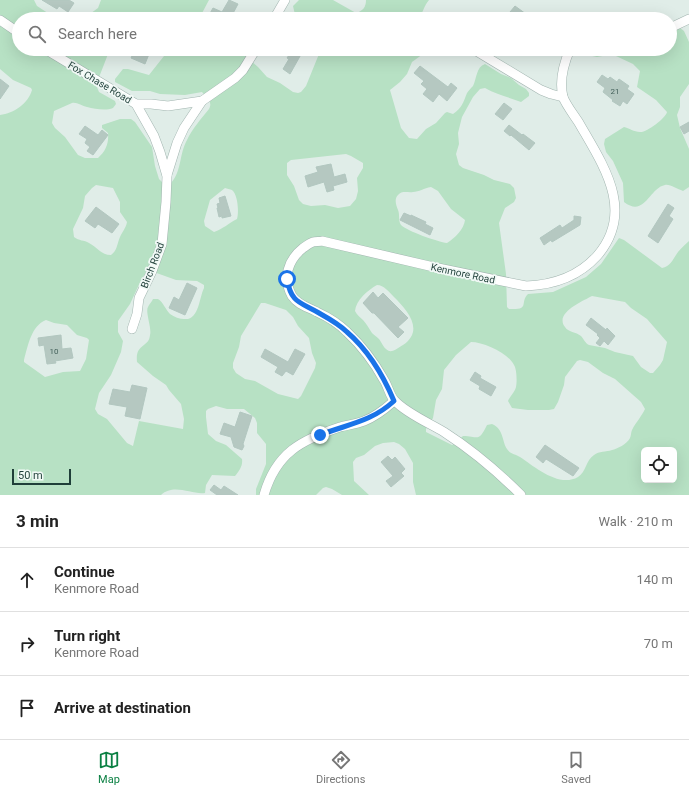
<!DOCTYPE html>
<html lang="en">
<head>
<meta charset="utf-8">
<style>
	body { margin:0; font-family:Roboto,sans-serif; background:#f2f2f2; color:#222 }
	.controls { position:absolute; right:12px; bottom:12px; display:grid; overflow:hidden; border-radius:6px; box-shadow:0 4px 16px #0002 }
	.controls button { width:36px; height:36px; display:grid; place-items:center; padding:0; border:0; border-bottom:1px solid #e0e0e0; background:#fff; color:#222; font:20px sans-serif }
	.scale { position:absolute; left:12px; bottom:10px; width:59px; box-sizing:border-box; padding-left:4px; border:2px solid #1f3f39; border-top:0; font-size:11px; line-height:14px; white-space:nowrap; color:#1f3f39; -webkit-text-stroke:3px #f1f9f6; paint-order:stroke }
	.stop { position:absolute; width:12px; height:12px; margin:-9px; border:3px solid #1a73e8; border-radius:50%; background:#fff }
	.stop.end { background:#1a73e8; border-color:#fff; box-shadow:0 1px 4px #0008 }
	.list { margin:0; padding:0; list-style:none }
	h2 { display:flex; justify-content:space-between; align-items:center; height:52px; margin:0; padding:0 16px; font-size:17px }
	h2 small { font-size:13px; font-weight:400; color:#767676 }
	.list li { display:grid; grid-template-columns:26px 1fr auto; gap:12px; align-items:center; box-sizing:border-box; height:64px; padding:0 16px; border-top:1px solid #e0e0e0 }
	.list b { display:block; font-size:15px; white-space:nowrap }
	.list p { margin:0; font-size:13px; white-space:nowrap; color:#767676 }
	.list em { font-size:13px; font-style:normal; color:#767676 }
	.icon { flex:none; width:22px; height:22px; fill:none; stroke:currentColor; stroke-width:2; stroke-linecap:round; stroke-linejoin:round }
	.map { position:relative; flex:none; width:689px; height:495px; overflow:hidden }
	.search { position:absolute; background:#fff; box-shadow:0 4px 16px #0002; left:12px; right:12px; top:12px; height:44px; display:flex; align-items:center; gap:10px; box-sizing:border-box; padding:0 14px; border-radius:22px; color:#767676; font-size:15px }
	.sheet { height:244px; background:#fff }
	nav { display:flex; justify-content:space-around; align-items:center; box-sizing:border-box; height:56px; border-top:1px solid #e0e0e0; background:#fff; font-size:11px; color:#767676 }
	nav a { display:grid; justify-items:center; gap:2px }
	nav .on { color:#0b8043 }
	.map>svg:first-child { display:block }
</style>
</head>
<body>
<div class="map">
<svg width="689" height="495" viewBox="0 0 689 495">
	<rect width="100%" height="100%" fill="#e0ede8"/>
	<!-- green -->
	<g fill="#b7e1c4" fill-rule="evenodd">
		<path d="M 0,0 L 34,0 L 37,6 L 57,19 L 19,19 L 19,49 L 110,49 L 96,85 L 99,92 L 115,101 L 116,104 L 113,108 C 106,111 95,109 87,107 C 82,106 77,102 72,103 L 54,111 L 52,123 L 55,128 L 65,137 L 78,155 L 85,158 L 98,158 C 106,151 109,143 108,133 L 102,128 L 102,125 L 120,119 L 131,119 L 135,122 L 152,147 L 155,166 L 159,179 L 163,183 L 171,183 C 182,171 179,154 187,140 C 192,129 201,119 209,109 C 213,102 207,98 202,92 L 185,95 L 160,94 L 150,91 L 132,91 L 115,82 L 115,79 L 123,69 L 128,69 L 149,75 L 164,56 L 164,51 L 163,49 L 237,49 L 258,67 L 267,77 L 280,83 L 293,92 L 298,93 L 301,92 L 306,86 L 321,49 L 426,49 L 423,54 L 412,62 L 407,74 L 400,82 L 390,90 L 401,128 L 409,138 L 417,139 L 426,129 L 436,123 L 445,113 L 447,112 L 453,114 C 462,108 463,103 467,93 C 469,90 471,88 473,86 C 477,78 476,67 485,64 L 501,74 L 511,78 L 519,85 L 526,89 L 529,93 L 529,96 L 521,102 C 509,97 497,95 485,88 L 480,89 L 473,97 L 462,117 L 458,133 L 459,144 L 456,154 L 459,165 L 463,168 L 484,175 L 494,180 L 510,184 L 514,188 L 516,198 L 514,202 L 505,208 L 499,223 L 506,274 L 507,307 L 509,309 C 531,310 519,303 528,294 L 553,292 L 586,277 L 601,264 L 619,238 L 624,240 L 662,268 C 671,266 673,259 678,252 C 681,248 685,245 689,241 L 689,495 L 416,495 L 413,482 L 413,463 L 405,449 L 399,444 L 394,442 L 383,443 L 375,446 L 364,455 L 356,458 L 353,462 L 354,481 L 369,495 L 342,495 L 332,489 L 326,487 L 323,488 L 316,495 L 256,495 L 256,489 L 266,464 L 266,444 L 257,433 L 257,423 L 255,418 L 244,409 L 227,409 L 216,406 L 208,409 L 206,411 L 206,417 L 208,434 L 216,441 L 226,445 L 242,459 C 243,466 239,471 235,476 L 212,475 L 206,485 L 205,493 C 192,495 174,483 161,495 L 0,495 L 0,115 C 14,113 28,104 32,90 L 31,88 L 13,80 L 0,69 ZM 346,154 L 351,156 L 363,163 L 363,168 L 357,178 L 358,191 L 356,199 L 350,206 L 338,208 L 325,205 L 311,206 L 303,204 L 299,200 L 294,186 L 287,175 L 287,163 L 291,160 ZM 96,185 L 113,188 L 120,202 L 120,212 L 127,222 C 126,228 122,232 120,237 C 117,244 117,251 111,255 C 101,255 97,247 89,243 C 84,240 79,241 74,237 L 73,229 L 83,208 L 85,196 L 92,188 ZM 431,187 L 438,191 L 451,209 L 465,220 C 464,229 455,238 447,243 C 438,242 407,231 401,225 C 398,221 400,214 398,210 C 396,205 394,199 398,195 C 402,190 408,193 413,192 C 419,192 424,188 431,187 ZM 225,188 C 227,189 230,189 232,190 C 238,195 239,212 237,219 C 229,223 223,229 214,232 L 205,226 L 204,221 L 210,200 ZM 148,271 L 151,271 L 176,280 L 197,281 L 204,285 L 204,288 C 199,298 199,321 184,319 C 180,319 174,317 170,314 C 165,309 164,303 158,299 L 153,299 C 152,302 149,304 148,307 C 145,312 152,328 150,335 C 149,348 135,343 137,362 L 153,376 L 166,385 L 169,390 L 181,404 L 184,419 L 183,429 L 139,421 L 133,446 L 127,443 L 107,419 L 98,414 L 95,409 L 99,393 L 111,375 L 121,352 L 123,341 L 118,332 L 118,321 L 130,304 L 142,278 ZM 377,285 C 384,285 389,292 394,297 C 407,310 425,330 403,345 C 399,347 394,352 389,351 C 384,349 382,343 379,339 C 377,337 374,335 372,333 C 369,329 367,324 363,320 C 360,317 357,315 355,311 C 356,300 368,290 377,285 ZM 592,296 L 625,302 L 631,308 L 647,319 L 667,342 L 663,360 L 660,365 L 653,373 L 650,373 L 641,367 L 633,356 L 615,352 L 605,348 L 589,345 C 585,343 584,339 581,336 C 576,332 568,332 565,327 C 554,313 583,301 592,296 ZM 261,303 L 265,303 L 286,310 L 293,317 L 298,326 L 309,338 L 312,353 L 316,363 L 315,368 L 301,396 L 298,399 L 278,394 L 255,381 L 245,379 L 236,373 L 233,368 L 233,363 L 239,347 L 241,336 ZM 46,320 L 54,323 L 67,325 L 77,335 L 87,338 L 89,340 L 86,359 L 80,371 L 63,372 L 45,377 L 24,362 L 24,360 C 28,346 31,326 46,320 ZM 471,342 C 484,342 508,353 514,365 C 517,370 517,382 516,387 C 515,392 510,396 508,401 L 512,408 L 528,410 L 549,410 L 554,409 L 558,402 L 564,385 L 565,377 L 577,361 L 580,360 L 588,362 L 603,373 L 615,379 L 641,402 L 645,409 C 642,416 636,422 632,430 C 631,432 631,436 630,438 C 627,444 617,449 612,450 C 606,452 599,451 594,455 C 586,460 586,472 578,477 C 559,488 535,467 520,457 C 516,454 510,454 507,449 C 502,442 504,429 492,424 L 487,425 C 478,443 479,436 463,436 L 454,444 L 452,445 L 426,432 L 426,429 L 433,418 L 436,400 L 442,389 L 444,370 L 456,355 ZM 644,450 L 674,450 L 674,480 L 644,480 Z"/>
		<path d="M 101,0 L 209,0 L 201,15 L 202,19 L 83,19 L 98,8 Z"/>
		<path d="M 299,0 L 333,0 L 356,13 C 363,11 366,7 366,0 L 429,0 C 424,6 423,12 419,19 L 296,19 L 293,6 Z"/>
		<path d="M 680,28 L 684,31 L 689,42 L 689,84 L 680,97 L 680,107 L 677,115 L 680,128 L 689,149 L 689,187 L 683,191 C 677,189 670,184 665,185 C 649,188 645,218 624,202 L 623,183 L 613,161 L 606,152 L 604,144 L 605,139 L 624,127 C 629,128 634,132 640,132 C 646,133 666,118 667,112 L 656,100 L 637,87 L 640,71 L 633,64 L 616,56 L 608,55 L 597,57 L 583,54 L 582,49 L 670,49 L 670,31 Z"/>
	</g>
	<!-- building -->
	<g fill="#b5c8c1" stroke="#b2c7c0">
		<path d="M 42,0 L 69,0 L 74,3 L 68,12 L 59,6 L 57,9 Z"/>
		<path d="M 229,0 L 238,4 L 230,19 L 212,19 L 208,17 L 213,8 L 222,12 Z"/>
		<path d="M 515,6 L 526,14 L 525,15 L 530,19 L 511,19 L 514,14 L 510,12 Z"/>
		<path d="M 116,49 L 138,49 L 149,54 L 145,64 L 131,58 L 132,56 Z"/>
		<path d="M 293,49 L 304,49 L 290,74 L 283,69 L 289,59 L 287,58 Z"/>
		<path d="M 420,66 L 448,87 L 451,83 L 457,88 L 447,101 L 439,94 L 433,102 L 423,94 L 427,89 L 421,84 L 424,81 L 414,73 Z"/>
		<path d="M 602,75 L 608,79 L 610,77 L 617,82 L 619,79 L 629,86 L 627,89 L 634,94 L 627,104 L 623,101 L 620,106 L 612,101 L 613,100 L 603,92 L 605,88 L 597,82 Z"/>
		<path d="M 0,79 L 9,86 L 0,99 Z"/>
		<path d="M 504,103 L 512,109 L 503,120 L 495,114 Z"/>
		<path d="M 689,122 L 689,131 L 684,134 L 680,127 Z"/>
		<path d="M 509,125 L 522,135 L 523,134 L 535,143 L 529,150 L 511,135 L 510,136 L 504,131 Z"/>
		<path d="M 85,126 L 98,135 L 102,130 L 108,135 L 93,155 L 87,151 L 90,147 L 85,143 L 87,139 L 79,134 Z"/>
		<path d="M 331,164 L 334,177 L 345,174 L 347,182 L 333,186 L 334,190 L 327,192 L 324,182 L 308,187 L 305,176 L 318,172 L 316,167 Z"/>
		<path d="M 225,196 L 231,216 L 222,218 L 222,216 L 219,217 L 217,208 L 218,208 L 217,204 L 220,203 L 219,198 Z"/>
		<path d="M 668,204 L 674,208 L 669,216 L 673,219 L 658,243 L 648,236 Z"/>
		<path d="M 96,207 L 119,224 L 112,233 L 98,224 L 95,228 L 85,221 Z"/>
		<path d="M 404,213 L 411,216 L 411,215 L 426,222 L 425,224 L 433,228 L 430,235 L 400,220 Z"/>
		<path d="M 574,216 L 581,217 L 580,225 L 552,242 L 551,240 L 544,245 L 540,238 L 560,225 L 562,228 L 574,220 Z"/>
		<path d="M 187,283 L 197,288 L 185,315 L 169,308 L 174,297 L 179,300 Z"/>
		<path d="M 373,292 L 378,298 L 383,293 L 408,318 L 398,327 L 404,332 L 398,338 L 374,313 L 372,313 L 363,303 Z"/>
		<path d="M 591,318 L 606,330 L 607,328 L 615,336 L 608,345 L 604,341 L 600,346 L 596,343 L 600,338 L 597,335 L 598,334 L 586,325 Z"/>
		<path d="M 61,335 L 62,349 L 71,348 L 73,358 L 55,361 L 56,363 L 47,364 L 44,345 L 39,346 L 38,338 Z"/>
		<path d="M 265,349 L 288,362 L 295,349 L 305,354 L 293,375 L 286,371 L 282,376 L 275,372 L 278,367 L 261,357 Z"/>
		<path d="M 475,372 L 481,376 L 480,378 L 496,387 L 491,396 L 479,389 L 480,386 L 470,380 Z"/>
		<path d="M 132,385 L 147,388 L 140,419 L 125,416 L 127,407 L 109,404 L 113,389 L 130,392 Z"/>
		<path d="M 240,412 L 252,416 L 243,444 L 244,446 L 242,450 L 234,447 L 231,437 L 220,434 L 224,423 L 235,427 Z"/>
		<path d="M 545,445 L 579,468 L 573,476 L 546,459 L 543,463 L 536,457 Z"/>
		<path d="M 388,456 L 392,460 L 395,457 L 405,469 L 401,473 L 404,476 L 391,487 L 386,481 L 393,476 L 381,462 Z"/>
		<path d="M 214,485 L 221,490 L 224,486 L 238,495 L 217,495 L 210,490 Z"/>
	</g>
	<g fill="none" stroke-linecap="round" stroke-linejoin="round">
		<!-- minor casing -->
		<g stroke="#a2b5b0" stroke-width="10">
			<g id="minor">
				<path d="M 274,19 L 285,0"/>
				<path d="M 0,20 L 19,33"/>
				<path d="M 670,28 L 689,19"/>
				<path d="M 45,49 L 136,104 L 151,104 L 168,106 L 202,101 L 235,78 L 243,70 L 256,49"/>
				<path d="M 473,49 L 541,90 L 551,94 L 563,97"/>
				<path d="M 167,175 L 177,143 L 184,128 L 202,101"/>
				<path d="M 132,329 L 137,314 L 139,298 L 152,271 L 162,244 L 166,202 L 167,176 L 160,152 L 154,136 L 136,104"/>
				<path d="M 264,495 C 276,453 301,440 340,427 C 348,425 356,424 364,421 C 375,417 385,409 394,401"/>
				<path d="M 521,495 C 497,471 472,450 444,432 C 429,423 406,413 395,401 C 390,397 388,386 384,380 C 374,362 362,346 347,332 C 339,324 328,317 317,312 C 308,307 298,305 292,296 C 282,278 288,260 303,248 C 306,246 310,243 313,242 C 316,241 320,242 322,241 L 438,268 L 526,286 C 553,285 578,277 597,256 C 636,211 603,165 579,123 C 574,115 566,105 563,97 C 559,81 564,63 570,49"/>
			</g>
		</g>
		<!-- minor -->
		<use href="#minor" stroke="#fff" stroke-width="9"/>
	</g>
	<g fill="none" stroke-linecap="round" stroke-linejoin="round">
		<!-- route -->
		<path stroke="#1a73e8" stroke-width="5" d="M 287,279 C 291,303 300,302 319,313 C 328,318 339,324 347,332 C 368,350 383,375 394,401 C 371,422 348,424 320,435"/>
	</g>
	<g text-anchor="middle" stroke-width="3.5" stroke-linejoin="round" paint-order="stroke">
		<!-- number labels -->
		<g font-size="8" fill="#44615b">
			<text x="615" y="94">21</text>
			<text x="54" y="354">10</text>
		</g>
		<!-- street labels -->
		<g font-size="10" fill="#1f3f39" stroke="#f1f9f6">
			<text transform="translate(100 82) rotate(31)" y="4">Fox Chase Road</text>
			<text transform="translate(152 265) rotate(-69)" y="4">Birch Road</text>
			<text transform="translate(463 273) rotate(12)" y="4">Kenmore Road</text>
		</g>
	</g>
</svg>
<div class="controls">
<button><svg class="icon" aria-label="locate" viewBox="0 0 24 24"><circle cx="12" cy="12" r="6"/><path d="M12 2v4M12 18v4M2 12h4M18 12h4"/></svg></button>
</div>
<div class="scale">50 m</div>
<div class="stop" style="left:287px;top:279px"></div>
<div class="stop end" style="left:320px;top:435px"></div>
<div class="search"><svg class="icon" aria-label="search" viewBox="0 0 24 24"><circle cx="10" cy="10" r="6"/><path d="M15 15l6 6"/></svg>Search here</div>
</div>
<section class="sheet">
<h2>3 min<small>Walk · 210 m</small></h2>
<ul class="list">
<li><svg class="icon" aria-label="ahead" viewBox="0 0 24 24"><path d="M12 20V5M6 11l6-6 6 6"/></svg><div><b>Continue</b><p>Kenmore Road</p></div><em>140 m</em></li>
<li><svg class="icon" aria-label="right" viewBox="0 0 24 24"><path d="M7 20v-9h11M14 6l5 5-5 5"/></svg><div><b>Turn right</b><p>Kenmore Road</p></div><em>70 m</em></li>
<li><svg class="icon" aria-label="arrive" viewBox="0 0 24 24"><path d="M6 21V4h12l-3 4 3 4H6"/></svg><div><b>Arrive at destination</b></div></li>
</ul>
</section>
<nav>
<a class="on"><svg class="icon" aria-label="map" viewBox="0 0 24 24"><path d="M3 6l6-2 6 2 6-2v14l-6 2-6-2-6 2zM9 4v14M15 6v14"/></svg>Map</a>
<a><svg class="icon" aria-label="directions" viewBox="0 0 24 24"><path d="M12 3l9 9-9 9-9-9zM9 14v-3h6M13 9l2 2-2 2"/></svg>Directions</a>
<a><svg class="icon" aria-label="saved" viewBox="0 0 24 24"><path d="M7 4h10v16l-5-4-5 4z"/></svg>Saved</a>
</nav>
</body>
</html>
